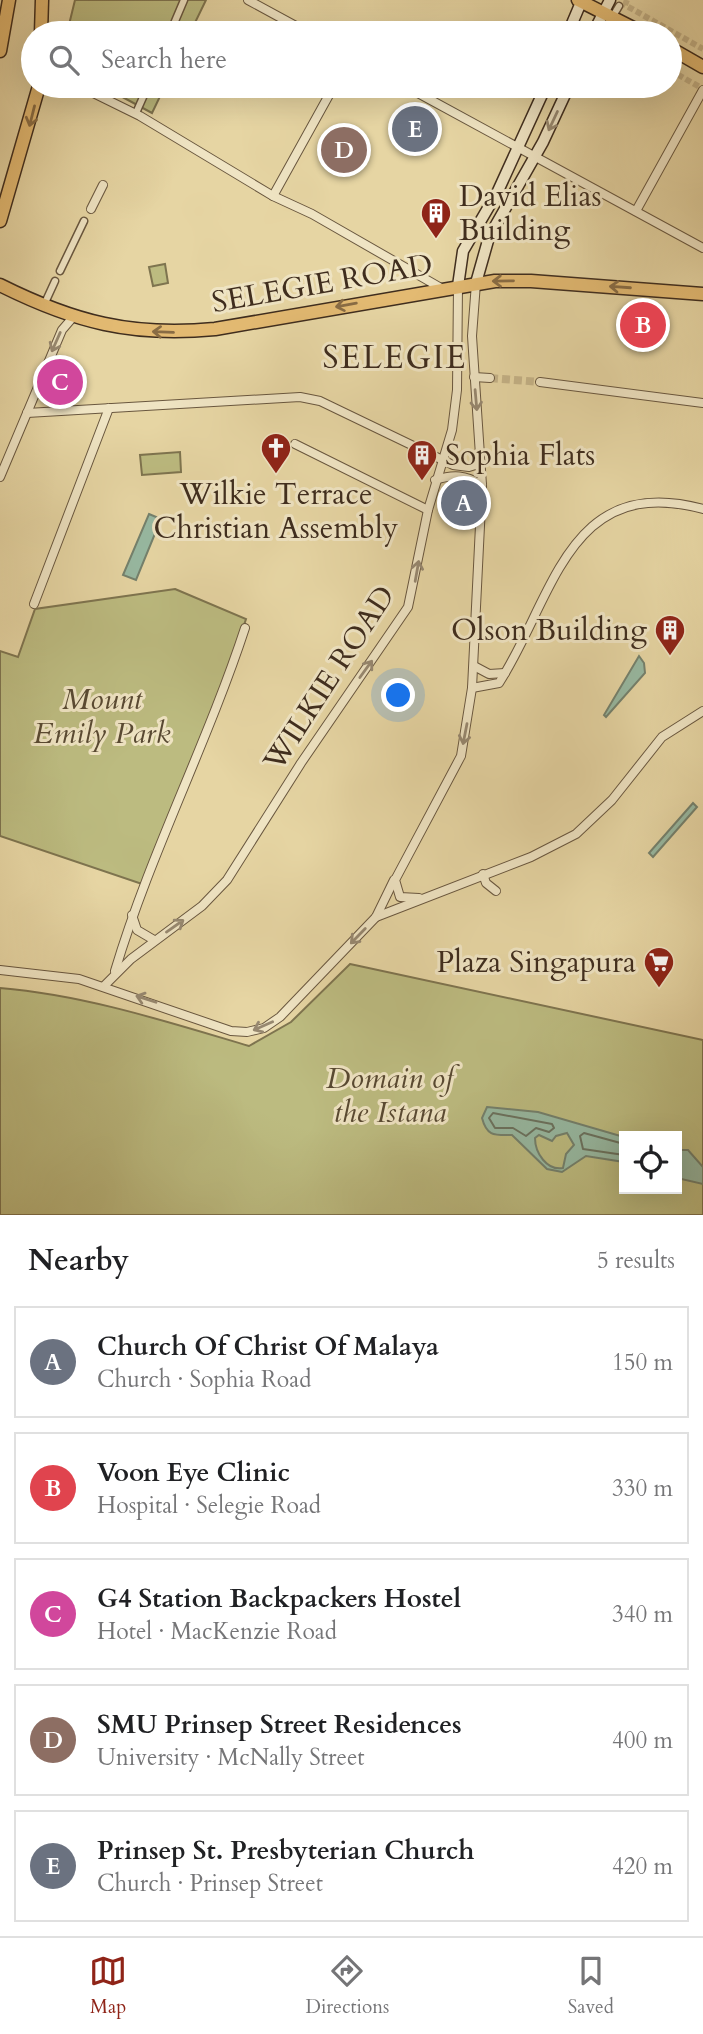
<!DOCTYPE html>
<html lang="en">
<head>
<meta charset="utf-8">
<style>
	body { margin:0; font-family:Cardo,serif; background:#f6f6f6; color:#202124 }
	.controls { position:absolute; right:21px; bottom:21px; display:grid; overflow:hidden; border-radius:0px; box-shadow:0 7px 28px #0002 }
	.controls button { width:63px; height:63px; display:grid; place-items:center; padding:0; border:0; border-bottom:2px solid #e0e0e0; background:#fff; color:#202124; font:35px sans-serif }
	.you { position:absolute; left:399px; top:696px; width:24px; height:24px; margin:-18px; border:5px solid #fff; border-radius:50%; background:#1a73e8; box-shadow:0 0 0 10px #1a73e833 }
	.badge { display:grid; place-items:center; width:46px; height:46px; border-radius:50%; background:#8f2418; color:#fff; font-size:23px; font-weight:700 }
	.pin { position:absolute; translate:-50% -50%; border:4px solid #fff; box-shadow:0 2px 7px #0006 }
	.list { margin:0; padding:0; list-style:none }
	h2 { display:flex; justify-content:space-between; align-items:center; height:91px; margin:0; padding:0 28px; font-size:30px }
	h2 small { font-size:23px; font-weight:400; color:#757577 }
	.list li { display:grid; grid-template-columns:46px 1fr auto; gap:21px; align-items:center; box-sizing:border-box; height:112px; margin:0 14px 14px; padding:0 14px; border:2px solid #e0e0e0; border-radius:0px }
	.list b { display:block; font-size:26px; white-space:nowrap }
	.list p { margin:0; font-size:23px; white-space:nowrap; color:#757577 }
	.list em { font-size:23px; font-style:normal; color:#757577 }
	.icon { flex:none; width:38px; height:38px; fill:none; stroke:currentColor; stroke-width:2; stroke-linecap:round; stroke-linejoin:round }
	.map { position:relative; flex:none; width:703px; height:1215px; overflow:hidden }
	.search { position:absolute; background:#fff; box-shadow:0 7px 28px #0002; left:21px; right:21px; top:21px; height:77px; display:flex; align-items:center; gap:18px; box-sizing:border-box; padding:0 24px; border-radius:38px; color:#757577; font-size:26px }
	.sheet { height:721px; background:#fff }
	nav { display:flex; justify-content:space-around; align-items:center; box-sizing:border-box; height:98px; border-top:2px solid #e0e0e0; background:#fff; font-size:19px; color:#757577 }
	nav a { display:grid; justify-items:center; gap:4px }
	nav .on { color:#8f2418 }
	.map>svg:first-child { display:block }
</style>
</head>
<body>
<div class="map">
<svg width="703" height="1215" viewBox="0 0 703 1215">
	<rect width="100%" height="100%" fill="#e6d5a3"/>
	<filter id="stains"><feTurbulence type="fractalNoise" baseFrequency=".00286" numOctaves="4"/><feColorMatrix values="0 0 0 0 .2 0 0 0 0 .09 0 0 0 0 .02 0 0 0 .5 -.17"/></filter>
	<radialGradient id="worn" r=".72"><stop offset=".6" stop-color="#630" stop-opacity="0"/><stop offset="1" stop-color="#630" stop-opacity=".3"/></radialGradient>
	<!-- green -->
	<g fill="#bcbb80" stroke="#7e744f" stroke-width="2" fill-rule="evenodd">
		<path d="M 75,0 L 206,0 L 190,33 L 67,33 Z"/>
		<path d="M 118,86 L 165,86 L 152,113 L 115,93 Z"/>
		<path d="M 165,264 L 168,283 L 153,286 L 149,267 Z"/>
		<path d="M 180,452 L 181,472 L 142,475 L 140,455 Z"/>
		<path d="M 175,589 L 246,619 L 222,691 L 142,884 L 0,836 L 0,651 L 18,657 L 35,609 Z"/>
		<path d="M 350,964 L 703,1040 L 703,1215 L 0,1215 L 0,988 C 85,995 168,1022 249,1046 L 291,1022 ZM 624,1136 L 677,1136 L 677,1189 L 624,1189 Z"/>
	</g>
	<!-- water -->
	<g fill="#97b9a2" stroke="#74816d" stroke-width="2" fill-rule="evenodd">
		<path d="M 149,514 L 161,519 L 136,580 L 123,575 Z"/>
		<path d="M 639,656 L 644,663 L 645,673 L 606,717 L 604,715 Z"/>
		<path d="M 693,803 L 697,807 L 653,857 L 649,853 Z"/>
		<path d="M 487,1107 L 538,1112 L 624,1137 L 624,1162 L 586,1156 L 562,1172 L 547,1169 L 512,1135 C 495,1135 487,1137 482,1118 ZM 567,1133 L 574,1145 L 566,1154 L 563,1168 C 547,1171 535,1153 535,1138 L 539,1135 L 552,1141 L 556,1136 Z"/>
		<path d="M 677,1150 L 688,1150 L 703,1167 L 703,1184 L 677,1178 Z"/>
	</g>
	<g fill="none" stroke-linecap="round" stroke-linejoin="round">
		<!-- shore -->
		<g stroke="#6b7360" stroke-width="2">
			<path d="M 493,1113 L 552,1124 L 554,1128 L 549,1132 L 536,1128 L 526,1136 L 513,1128 L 495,1128 L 489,1118 Z"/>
			<path d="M 624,1144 L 584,1133 L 580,1136 L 583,1149 L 624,1155"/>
		</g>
		<!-- pedestrian-tunnel -->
		<g stroke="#c5b388" stroke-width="6" stroke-dasharray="6 3" stroke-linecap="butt">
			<path d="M 627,0 L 625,5 L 703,49"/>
			<path d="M 670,70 L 703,89"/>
		</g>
		<!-- minor-tunnel -->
		<path stroke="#c5b388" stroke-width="8" stroke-dasharray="8 4" stroke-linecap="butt" d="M 490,378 L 540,382"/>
		<!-- pedestrian casing -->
		<g stroke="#69573f" stroke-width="9">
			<g id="pedestrian">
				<path d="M 604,31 L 619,6"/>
				<path d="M 170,33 L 184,0"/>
				<path d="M 136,113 L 148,86"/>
				<path d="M 60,271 L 84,221"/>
				<path d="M 44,305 L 55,281"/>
			</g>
		</g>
		<!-- minor casing -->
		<g stroke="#69573f" stroke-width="10">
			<g id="minor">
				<path d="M 248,0 L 305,31 L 316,33"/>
				<path d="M 79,86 L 140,116 L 273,196 L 312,214 L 441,288"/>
				<path d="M 405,86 L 703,248"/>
				<path d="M 273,196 L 334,86"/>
				<path d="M 91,209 L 103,185"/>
				<path d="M 636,211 L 703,90"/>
				<path d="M 474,377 L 490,378"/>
				<path d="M 540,382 L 703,403"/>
				<path d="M 27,413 L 300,397 L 320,401 L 453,465 L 469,467 L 482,463"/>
				<path d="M 295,444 L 428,510"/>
				<path d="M 0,477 L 62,330 L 74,316"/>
				<path d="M 435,480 C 454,474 465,475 482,485"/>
				<path d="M 34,604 L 109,408"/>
				<path d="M 474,666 L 489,674 L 505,673"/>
				<path d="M 472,688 L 499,683 C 554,598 568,472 703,509"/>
				<path d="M 483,874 L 486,883 L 496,891"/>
				<path d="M 419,898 L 400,897 L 395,880 L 461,756 L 472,688 L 482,485 L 472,336 L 476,283"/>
				<path d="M 132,915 L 137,930 L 154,940"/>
				<path d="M 376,917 L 531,857 L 576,834 L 612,800 L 662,737 L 703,711"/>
				<path d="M 0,970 L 79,979 L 231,1031 L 247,1032 L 264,1028 L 280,1017 L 376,917 L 394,880"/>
				<path d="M 115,971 C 150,854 207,744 245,628"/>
				<path d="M 104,986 L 131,959 L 202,906 L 227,880 L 301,763 L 408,607 L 428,510 L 452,430 L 457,390 L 458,286"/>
			</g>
		</g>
		<!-- secondary casing -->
		<g stroke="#3f2d1e" stroke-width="13">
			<g id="secondary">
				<path d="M 568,33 L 582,0"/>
				<path d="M 593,33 L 610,0"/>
				<path d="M 476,283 L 489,237 L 543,142 L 569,86"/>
				<path d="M 458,286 L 463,251 L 498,191 L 546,86"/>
			</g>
		</g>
		<!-- primary casing -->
		<g stroke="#3f2d1e" stroke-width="15">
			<g id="primary">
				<path d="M 578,0 L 643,33"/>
				<path d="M 670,48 L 703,67"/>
				<path d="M 0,285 C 74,322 132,337 215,329 L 495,281 L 531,281 L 703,294"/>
			</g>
		</g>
		<!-- trunk casing -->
		<g stroke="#3f2d1e" stroke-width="15">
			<g id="trunk">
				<path d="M 41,33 L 42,0"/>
				<path d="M 0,51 L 9,0"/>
				<path d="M 0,221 L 39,86"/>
			</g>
		</g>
		<!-- pedestrian -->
		<use href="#pedestrian" stroke="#efe4c3" stroke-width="6"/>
		<!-- minor -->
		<use href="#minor" stroke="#efe4c3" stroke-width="8"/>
		<!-- secondary -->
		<use href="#secondary" stroke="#efe4c3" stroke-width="10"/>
		<!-- primary -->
		<use href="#primary" stroke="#e3ba72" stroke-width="12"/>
		<!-- trunk -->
		<use href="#trunk" stroke="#e3ba72" stroke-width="12"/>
	</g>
	<!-- one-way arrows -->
	<defs><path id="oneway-shaft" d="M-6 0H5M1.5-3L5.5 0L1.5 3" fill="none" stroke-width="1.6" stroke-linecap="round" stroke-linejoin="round" transform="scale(1.75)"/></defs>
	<g stroke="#896c44">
		<use href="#oneway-shaft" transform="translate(32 116) rotate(104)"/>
		<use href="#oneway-shaft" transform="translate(503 281) rotate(179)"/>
		<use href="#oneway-shaft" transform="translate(620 287) rotate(-176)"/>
		<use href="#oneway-shaft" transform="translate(346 305) rotate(170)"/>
		<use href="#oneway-shaft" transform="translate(163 332) rotate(-178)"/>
	</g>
	<g stroke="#978870">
		<use href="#oneway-shaft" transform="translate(553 121) rotate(115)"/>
		<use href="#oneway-shaft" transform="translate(56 342) rotate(114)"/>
		<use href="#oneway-shaft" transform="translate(476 400) rotate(85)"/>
		<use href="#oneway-shaft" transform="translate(417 571) rotate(-80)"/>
		<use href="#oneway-shaft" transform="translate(366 669) rotate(-54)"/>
		<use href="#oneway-shaft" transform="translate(465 734) rotate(101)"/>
		<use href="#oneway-shaft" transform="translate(175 926) rotate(-35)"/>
		<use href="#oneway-shaft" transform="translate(358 936) rotate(134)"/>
		<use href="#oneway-shaft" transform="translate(146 999) rotate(-162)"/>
		<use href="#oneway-shaft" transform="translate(263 1026) rotate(156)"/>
	</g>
	<!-- icons -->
	<defs>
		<g id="building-pin" transform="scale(1.575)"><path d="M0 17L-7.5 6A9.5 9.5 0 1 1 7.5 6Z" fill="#8f2418" stroke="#efe4c3"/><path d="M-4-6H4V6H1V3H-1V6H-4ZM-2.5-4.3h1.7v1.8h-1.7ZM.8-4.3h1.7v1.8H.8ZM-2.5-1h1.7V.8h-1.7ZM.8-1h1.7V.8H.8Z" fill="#fff"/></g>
		<g id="church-pin" transform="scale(1.575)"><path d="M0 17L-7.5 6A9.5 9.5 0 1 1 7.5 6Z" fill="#8f2418" stroke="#efe4c3"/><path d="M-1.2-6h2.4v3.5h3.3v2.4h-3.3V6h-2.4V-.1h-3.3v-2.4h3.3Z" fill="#fff"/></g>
		<g id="supermarket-pin" transform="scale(1.575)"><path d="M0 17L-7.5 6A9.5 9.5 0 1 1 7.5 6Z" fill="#8f2418" stroke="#efe4c3"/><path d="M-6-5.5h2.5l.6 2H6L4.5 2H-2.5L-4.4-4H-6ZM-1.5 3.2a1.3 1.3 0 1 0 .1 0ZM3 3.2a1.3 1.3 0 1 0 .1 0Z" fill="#fff"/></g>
	</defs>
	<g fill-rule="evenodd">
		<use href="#building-pin" x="436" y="213"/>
		<use href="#church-pin" x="276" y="448"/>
		<use href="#building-pin" x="422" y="455"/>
		<use href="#building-pin" x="670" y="630"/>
		<use href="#supermarket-pin" x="659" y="962"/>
	</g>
	<g text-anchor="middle" stroke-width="6" stroke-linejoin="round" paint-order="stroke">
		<!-- poi labels -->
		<g font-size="30" fill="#3f2d1e" stroke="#efe4c3" text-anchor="start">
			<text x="459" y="206">David Elias<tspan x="459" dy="34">Building</tspan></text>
			<text x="445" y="465">Sophia Flats</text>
			<text x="276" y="504" text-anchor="middle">Wilkie Terrace<tspan x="276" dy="34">Christian Assembly</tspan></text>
			<text x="647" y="640" text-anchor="end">Olson Building</text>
			<text x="636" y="972" text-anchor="end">Plaza Singapura</text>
		</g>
		<!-- street labels -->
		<g font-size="30" fill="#3f2d1e" stroke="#efe4c3">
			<text transform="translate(322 283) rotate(-10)" y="10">SELEGIE ROAD</text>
			<text transform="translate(329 678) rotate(-57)" y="10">WILKIE ROAD</text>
		</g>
		<!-- park labels -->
		<g font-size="30" font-style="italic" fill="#584932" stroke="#efe4c3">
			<text x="102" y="709">Mount<tspan x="102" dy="34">Emily Park</tspan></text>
			<text x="390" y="1088">Domain of<tspan x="390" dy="34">the Istana</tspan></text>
		</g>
		<!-- neighbourhood labels -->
		<g font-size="32" letter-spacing="2" fill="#3f2d1e" stroke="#efe4c3">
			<text x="395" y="368">SELEGIE</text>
		</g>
	</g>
	<rect width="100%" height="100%" filter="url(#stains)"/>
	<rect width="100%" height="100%" fill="url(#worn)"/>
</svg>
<div class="controls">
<button><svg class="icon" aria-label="locate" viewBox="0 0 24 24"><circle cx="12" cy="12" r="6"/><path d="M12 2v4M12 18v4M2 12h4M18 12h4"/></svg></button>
</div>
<div class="you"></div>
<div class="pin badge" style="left:464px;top:503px;background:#6b7280">A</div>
<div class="pin badge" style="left:643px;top:325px;background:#e0444e">B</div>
<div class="pin badge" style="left:60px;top:382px;background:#d1479c">C</div>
<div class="pin badge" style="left:344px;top:150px;background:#8d6e63">D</div>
<div class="pin badge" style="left:415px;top:129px;background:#6b7280">E</div>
<div class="search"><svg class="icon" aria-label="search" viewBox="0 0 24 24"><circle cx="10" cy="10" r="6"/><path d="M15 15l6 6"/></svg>Search here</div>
</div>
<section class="sheet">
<h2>Nearby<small>5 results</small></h2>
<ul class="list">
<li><span class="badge" style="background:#6b7280">A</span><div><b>Church Of Christ Of Malaya</b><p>Church · Sophia Road</p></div><em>150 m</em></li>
<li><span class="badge" style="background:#e0444e">B</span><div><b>Voon Eye Clinic</b><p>Hospital · Selegie Road</p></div><em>330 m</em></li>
<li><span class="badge" style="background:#d1479c">C</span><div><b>G4 Station Backpackers Hostel</b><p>Hotel · MacKenzie Road</p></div><em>340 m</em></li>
<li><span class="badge" style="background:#8d6e63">D</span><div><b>SMU Prinsep Street Residences</b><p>University · McNally Street</p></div><em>400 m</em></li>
<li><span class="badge" style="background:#6b7280">E</span><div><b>Prinsep St. Presbyterian Church</b><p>Church · Prinsep Street</p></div><em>420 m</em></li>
</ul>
</section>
<nav>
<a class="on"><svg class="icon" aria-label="map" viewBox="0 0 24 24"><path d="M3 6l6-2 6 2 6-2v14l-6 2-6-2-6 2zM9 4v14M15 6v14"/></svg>Map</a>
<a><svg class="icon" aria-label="directions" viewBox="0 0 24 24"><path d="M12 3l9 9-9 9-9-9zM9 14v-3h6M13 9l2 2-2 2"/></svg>Directions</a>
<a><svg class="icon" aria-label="saved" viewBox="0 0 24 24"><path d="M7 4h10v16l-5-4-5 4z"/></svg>Saved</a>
</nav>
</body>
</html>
